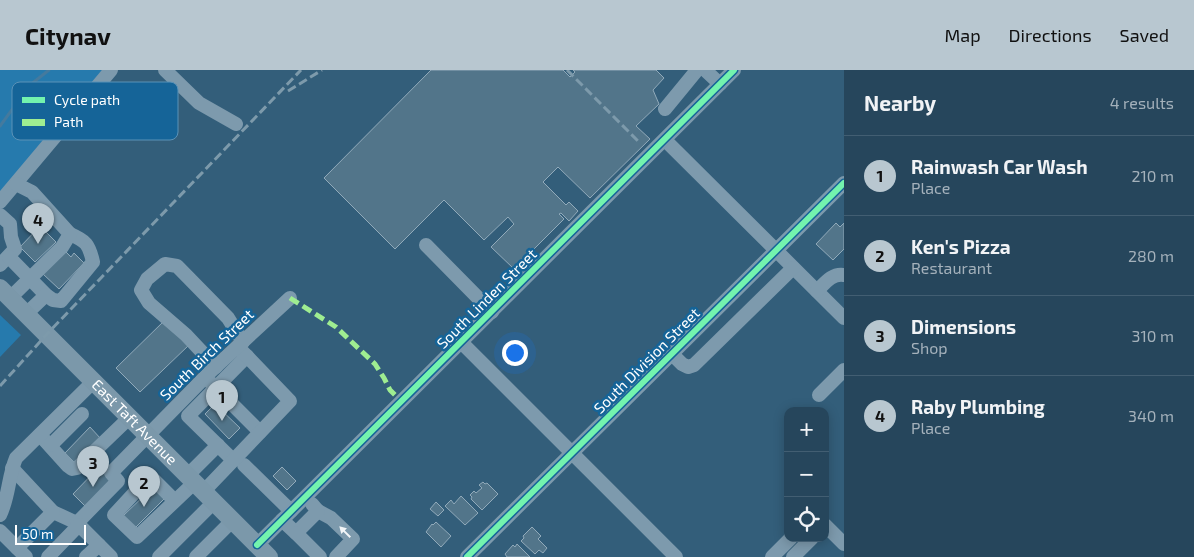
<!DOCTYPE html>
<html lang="en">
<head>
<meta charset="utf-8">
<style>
	body { margin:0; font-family:"Exo 2",sans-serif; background:#325065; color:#f1f3f6 }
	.controls { position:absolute; right:15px; bottom:15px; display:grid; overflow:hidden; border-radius:10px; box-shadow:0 2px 12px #0003 }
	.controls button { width:45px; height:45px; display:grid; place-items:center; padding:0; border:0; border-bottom:1px solid #425e72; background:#26465c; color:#f1f3f6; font:25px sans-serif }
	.scale { position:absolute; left:15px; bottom:12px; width:71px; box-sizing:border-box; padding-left:5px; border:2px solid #fff; border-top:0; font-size:14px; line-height:18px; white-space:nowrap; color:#fff; -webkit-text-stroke:4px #156498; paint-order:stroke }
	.you { position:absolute; left:514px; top:282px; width:18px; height:18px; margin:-12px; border:4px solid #fff; border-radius:50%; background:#1a73e8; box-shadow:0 0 0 8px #1a73e833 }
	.badge { display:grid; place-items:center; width:32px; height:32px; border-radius:50%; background:#b8c7d0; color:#111; font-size:16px; font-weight:700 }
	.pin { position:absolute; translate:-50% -41px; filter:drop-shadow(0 1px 2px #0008) }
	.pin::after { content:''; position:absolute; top:26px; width:18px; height:15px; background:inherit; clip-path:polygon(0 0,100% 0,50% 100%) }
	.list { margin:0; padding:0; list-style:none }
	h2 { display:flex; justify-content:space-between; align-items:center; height:65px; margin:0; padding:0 20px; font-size:21px }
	h2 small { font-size:16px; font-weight:400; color:#a4b1bb }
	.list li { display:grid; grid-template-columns:32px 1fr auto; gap:15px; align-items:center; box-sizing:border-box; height:80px; padding:0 20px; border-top:1px solid #425e72 }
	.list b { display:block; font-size:19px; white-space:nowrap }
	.list p { margin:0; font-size:16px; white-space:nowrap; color:#a4b1bb }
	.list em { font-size:16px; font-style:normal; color:#a4b1bb }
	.icon { flex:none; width:28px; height:28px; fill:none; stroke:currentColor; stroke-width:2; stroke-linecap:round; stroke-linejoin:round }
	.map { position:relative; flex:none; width:844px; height:487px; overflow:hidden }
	header { display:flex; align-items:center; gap:30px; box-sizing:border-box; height:70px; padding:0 25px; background:#b8c7d0; color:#111 }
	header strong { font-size:24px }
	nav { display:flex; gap:28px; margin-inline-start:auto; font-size:18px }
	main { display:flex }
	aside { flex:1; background:#26465c }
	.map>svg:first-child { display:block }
</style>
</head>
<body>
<header>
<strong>Citynav</strong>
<nav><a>Map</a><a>Directions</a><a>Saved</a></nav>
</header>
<main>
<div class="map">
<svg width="844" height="487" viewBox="0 0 844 487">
	<rect width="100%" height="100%" fill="#335e7a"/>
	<!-- green -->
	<g fill="#267aad">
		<path d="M 0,0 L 104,0 L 0,124 Z"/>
		<path d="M 0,245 L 21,265 L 0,287 Z"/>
	</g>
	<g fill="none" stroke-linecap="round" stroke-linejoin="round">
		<!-- stream -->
		<path stroke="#447a9e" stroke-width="3" d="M 0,56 L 30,15 L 49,0"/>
	</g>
	<!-- building -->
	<g fill="#52758a" stroke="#91aaba">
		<path d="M 431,0 L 563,0 L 570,7 L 575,2 L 573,0 L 656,0 L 664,8 L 653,20 L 659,34 L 636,56 L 650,69 L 590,128 L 558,97 L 543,112 L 566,135 L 569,132 L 578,141 L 569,151 L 561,143 L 559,144 L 564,149 L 514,199 L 491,177 L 514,154 L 508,147 L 484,170 L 444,130 L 395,179 L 324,108 Z"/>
		<path d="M 836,153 L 840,157 L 844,153 L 844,179 L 833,190 L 816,174 Z"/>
		<path d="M 40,156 L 56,172 L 35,192 L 20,177 Z"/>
		<path d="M 65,181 L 71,187 L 74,183 L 84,193 L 59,219 L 43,204 Z"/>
		<path d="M 165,250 L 189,275 L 140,322 L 116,298 Z"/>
		<path d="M 215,334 L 240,358 L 229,369 L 205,344 Z"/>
		<path d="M 90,357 L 101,369 L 76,394 L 65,383 Z"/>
		<path d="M 99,397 L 112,410 L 86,437 L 73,424 Z"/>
		<path d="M 282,397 L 296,411 L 287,420 L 273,406 Z"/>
		<path d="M 483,412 L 485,414 L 487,413 L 498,424 L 482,440 L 471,429 L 472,427 L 470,425 L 474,421 L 476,423 L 482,418 L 479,415 Z"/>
		<path d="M 153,417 L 164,429 L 135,458 L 123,446 Z"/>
		<path d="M 461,426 L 478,443 L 465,455 L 445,436 L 451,430 L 454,434 Z"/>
		<path d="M 436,432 L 444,440 L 438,446 L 430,439 Z"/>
		<path d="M 436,452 L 451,466 L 441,477 L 426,462 L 432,454 L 433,455 Z"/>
		<path d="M 532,457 L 541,466 L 538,469 L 547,478 L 543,483 L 539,480 L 535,484 L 521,471 L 524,468 L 523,466 Z"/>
		<path d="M 517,474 L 530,487 L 507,487 L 505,484 L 513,475 L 515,477 Z"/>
	</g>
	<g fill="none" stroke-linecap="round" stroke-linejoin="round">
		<!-- minor -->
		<g stroke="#7d9aad" stroke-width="14">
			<path d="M 165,0 L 199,33 L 236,54"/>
			<path d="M 705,0 L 720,14"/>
			<path d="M 665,39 L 697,0"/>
			<path d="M 665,70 L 844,248"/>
			<path d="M 0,132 L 111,0"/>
			<path d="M 0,145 L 10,154 L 11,167 L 15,179 L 0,195"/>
			<path d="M 426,175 L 492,242"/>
			<path d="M 9,187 L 46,225 L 53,230 L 61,231 L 93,192 C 89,174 86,171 70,164"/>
			<path d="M 817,221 C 825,213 832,203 844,205"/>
			<path d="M 10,228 L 62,177 L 70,164 L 32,122 L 16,114"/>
			<path d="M 26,244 L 46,225"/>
			<path d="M 461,272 L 676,487"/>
			<path d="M 672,284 L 682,294 L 688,297 L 694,295 L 793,198"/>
			<path d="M 216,297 L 186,265 L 149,233 L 141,220 L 147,209 L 165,194 L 177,196 L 228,248 L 243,272"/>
			<path d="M 211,313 L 260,362"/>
			<path d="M 819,325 L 844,300"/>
			<path d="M 40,365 L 68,396 L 72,399 L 77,398 L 129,348"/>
			<path d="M 51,375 L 82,344"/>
			<path d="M 233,390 L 188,346 L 247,286"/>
			<path d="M 244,395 L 291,441"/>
			<path d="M 12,398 L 53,442 L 77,453 L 111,487"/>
			<path d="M 187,406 L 218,375"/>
			<path d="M 203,422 L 290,331 L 238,277"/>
			<path d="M 175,431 L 150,406 L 114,445 L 137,467 L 194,413"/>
			<path d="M 318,441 L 331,448 L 353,469 L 336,487"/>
			<path d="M 0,445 C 9,427 8,407 16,388 L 93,312"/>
			<path d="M 282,450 L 296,463 L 318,441 L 312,434"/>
			<path d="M 77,453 L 118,411 L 111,403 L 211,301 L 290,228"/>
			<path d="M 825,455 L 844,474"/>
			<path d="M 0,461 L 26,487"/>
			<path d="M 296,463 L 320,487"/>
			<path d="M 257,475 L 734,0"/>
			<path d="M 17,478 L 53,442"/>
			<path d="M 48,487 L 79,455"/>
			<path d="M 86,487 L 99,475"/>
			<path d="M 159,487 L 214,432"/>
			<path d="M 196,487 L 232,451"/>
			<path d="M 467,487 L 844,113"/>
			<path d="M 772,487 L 791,468"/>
			<path d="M 793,487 L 812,468"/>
		</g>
		<!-- major -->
		<path stroke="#7b98aa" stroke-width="18" id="s1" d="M 0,218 L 269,487"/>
		<!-- rail -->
		<g stroke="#7d9aab" stroke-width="3" stroke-dasharray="9 4" stroke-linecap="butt">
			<path d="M 567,0 L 638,71"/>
			<path d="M 288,21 L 322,0"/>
			<path d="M 0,316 L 47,264 L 301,0"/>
		</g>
		<!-- quiet -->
		<path stroke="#9fed91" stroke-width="5" stroke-dasharray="10 5" stroke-linecap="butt" d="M 290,228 L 336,257 L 375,294 L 384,308 L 390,320 L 401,331"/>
		<!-- cycleway casing -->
		<g stroke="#156498" stroke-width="9">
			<g id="cycleway">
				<path d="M 257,475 L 734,0"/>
				<path d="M 467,487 L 844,113"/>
			</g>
		</g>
		<!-- cycleway -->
		<use href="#cycleway" stroke="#73f3ae" stroke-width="6"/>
	</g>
	<!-- one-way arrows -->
	<defs><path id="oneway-solid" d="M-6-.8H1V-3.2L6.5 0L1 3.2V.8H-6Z" transform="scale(1.25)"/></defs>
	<use fill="#f2f5f7" href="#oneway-solid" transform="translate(345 462) rotate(-135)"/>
	<g text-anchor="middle" stroke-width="5" stroke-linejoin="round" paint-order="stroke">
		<!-- street labels -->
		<g font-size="15" fill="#fff" stroke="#156498">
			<text transform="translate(487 229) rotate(-45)" y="5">South Linden Street</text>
			<text transform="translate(207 285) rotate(-44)" y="5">South Birch Street</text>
			<text transform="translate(647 291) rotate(-45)" y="5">South Division Street</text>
			<text dy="5" stroke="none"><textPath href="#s1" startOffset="190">East Taft Avenue</textPath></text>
		</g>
	</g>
	<!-- legend -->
	<rect x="12" y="12" width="166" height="58" rx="8" fill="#156498" stroke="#5b92b7" stroke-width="1"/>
	<rect x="22" y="27" width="23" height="6" fill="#73f3ae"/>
	<rect x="22" y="49" width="23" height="7" fill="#9fed91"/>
	<g font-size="14" fill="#fff">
		<text x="54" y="35">Cycle path</text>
		<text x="54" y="57">Path</text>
	</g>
</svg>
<div class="controls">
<button>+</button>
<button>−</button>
<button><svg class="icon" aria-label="locate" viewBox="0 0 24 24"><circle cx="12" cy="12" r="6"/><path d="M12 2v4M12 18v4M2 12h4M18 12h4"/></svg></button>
</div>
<div class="scale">50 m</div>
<div class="you"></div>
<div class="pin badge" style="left:222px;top:351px">1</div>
<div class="pin badge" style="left:144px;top:437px">2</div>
<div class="pin badge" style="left:93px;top:417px">3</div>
<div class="pin badge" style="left:38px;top:174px">4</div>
</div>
<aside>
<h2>Nearby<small>4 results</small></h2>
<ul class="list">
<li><span class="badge">1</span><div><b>Rainwash Car Wash</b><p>Place</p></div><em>210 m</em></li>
<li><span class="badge">2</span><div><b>Ken's Pizza</b><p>Restaurant</p></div><em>280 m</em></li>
<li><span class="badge">3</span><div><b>Dimensions</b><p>Shop</p></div><em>310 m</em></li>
<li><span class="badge">4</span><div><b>Raby Plumbing</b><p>Place</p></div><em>340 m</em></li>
</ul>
</aside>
</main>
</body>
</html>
